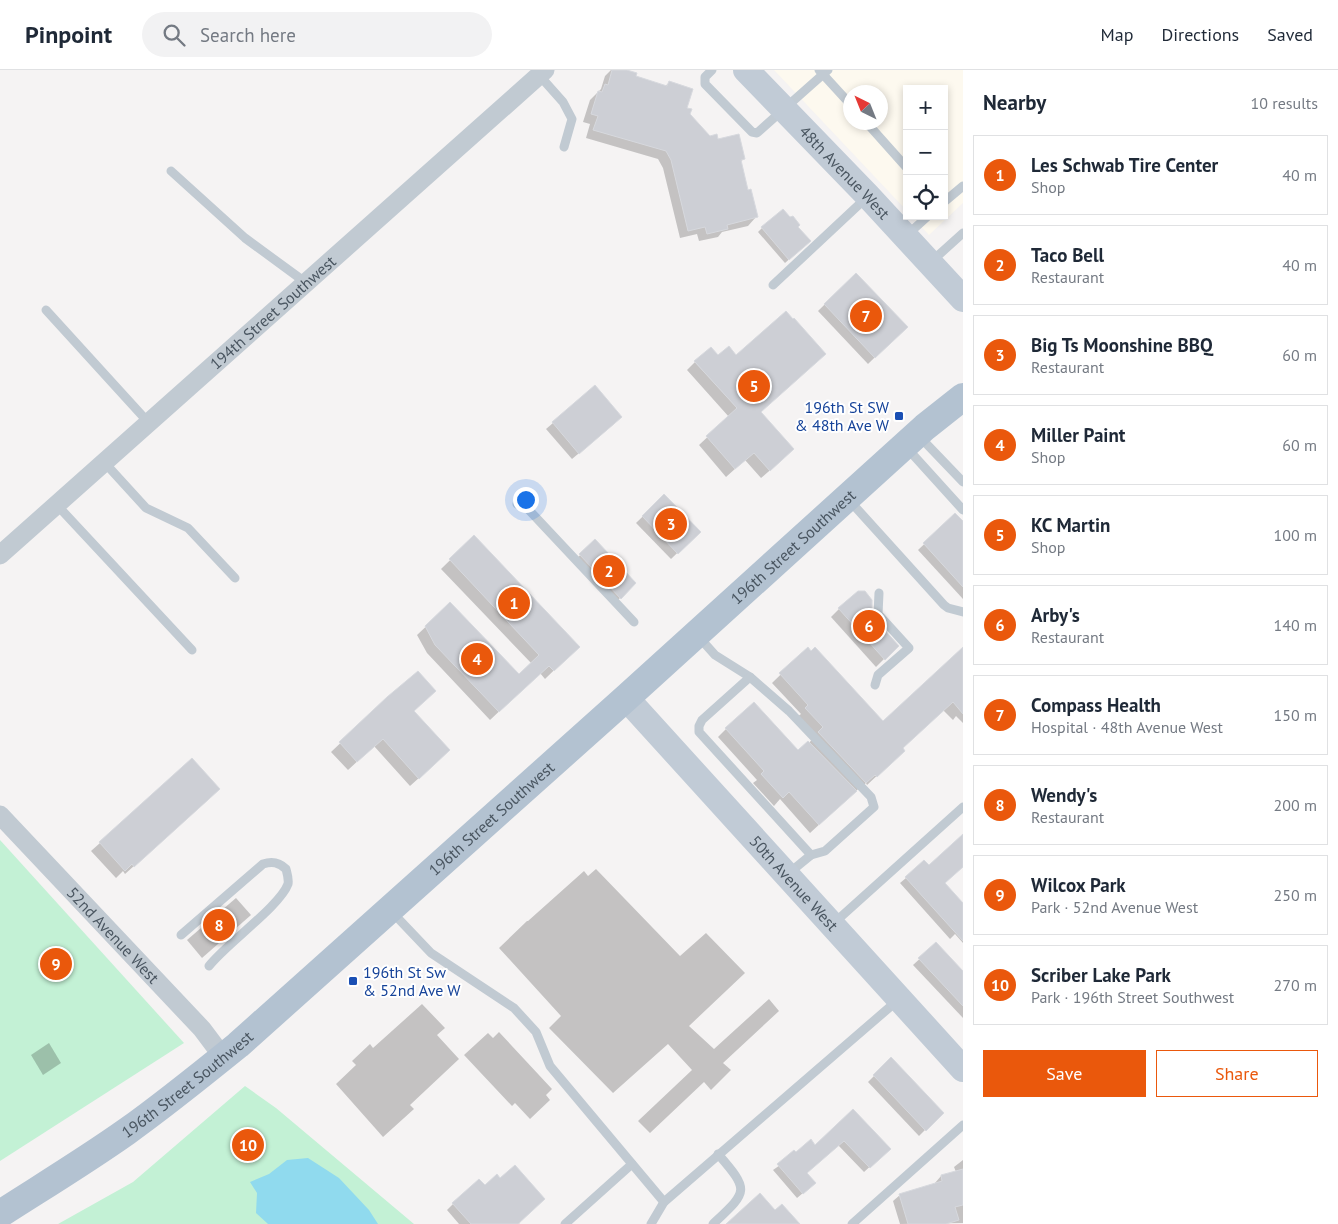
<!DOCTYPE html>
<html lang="en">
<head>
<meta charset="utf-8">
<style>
	body { margin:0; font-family:"PT Sans",sans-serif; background:#f2f2f3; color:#1f2937 }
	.controls { position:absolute; right:15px; top:15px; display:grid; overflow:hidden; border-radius:0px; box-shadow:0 2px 8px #0003 }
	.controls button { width:45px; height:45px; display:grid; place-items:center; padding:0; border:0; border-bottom:1px solid #e0e1e3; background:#fff; color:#1f2937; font:25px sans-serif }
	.compass { position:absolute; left:843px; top:15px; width:45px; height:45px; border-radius:50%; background:#fff; box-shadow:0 2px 8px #0003; rotate:317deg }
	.you { position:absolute; left:525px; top:429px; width:18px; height:18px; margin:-12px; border:4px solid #fff; border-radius:50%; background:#1a73e8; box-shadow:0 0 0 8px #1a73e833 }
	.badge { display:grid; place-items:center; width:32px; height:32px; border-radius:50%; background:#ea580c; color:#fff; font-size:16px; font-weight:700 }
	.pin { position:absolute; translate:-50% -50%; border:2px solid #fff; box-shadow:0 1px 5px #0006 }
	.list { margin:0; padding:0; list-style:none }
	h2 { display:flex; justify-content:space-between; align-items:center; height:65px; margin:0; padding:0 20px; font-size:21px }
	h2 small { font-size:16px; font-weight:400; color:#747a83 }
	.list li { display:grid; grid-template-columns:32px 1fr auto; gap:15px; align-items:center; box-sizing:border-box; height:80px; margin:0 10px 10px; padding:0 10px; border:1px solid #e0e1e3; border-radius:0px }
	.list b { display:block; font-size:19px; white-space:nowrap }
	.list p { margin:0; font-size:16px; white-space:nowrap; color:#747a83 }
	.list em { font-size:16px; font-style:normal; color:#747a83 }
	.actions { display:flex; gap:10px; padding:15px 20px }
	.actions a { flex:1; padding:11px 0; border:1px solid #ea580c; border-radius:0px; text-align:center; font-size:18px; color:#ea580c }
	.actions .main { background:#ea580c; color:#fff }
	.icon { flex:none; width:28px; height:28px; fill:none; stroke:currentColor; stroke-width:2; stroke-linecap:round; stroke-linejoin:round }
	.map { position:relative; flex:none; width:963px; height:1154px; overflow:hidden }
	header { display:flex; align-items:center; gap:30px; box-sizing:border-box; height:70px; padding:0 25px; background:#fff; border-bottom:1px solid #e0e1e3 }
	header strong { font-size:24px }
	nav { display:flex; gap:28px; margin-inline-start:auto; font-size:18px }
	.search { width:350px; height:45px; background:#f2f2f3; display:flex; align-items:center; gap:12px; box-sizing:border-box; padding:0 18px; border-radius:28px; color:#747a83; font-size:19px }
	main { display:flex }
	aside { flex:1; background:#fff }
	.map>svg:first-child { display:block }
</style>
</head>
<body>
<header>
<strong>Pinpoint</strong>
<div class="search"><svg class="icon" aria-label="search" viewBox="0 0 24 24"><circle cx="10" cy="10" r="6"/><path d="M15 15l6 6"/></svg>Search here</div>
<nav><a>Map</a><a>Directions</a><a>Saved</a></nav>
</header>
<main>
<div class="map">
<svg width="963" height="1154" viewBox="0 0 963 1154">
	<rect width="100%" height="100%" fill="#f5f3f3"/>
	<!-- commercial -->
	<path fill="#fdf9ef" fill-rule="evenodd" d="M 774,0 L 963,0 L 963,133 L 929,165 L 911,146 L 944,146 L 944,19 L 907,19 L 907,141 ZM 851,22 L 881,22 L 881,52 L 851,52 Z"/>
	<!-- green -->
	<g fill="#c3f1d5">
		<path d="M 0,770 L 184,973 L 0,1091 Z"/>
		<path d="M 245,1016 L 276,1038 L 414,1154 L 58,1154 L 133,1112 Z"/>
	</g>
	<!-- water -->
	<path fill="#90daee" d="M 308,1088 L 339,1108 L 369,1140 L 378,1154 L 268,1154 L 256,1143 L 257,1123 L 250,1112 L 269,1104 L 287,1090 Z"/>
	<!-- shadow -->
	<g fill="#0003">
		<path d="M 611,0 L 623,0 L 634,7 L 665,16 L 669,13 L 689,45 L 710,68 L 717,70 L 744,89 L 740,92 L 747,121 L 756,147 L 748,156 L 722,162 L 718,167 L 699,171 L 697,164 L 680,168 L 663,98 L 658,89 L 586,68 L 590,54 L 583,52 L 590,30 L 601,19 L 605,6 Z"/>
		<path d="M 797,157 L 805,175 L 785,193 L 758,162 L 762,158 Z"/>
		<path d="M 856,204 L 906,257 L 868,294 L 818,241 Z"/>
		<path d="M 695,292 L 784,388 L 761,408 L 745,390 L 726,407 L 699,375 L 729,347 L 687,300 Z"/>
		<path d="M 595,317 L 615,353 L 572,389 L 546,359 Z"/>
		<path d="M 664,426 L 699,462 L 671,489 L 636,453 Z"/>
		<path d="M 955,445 L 963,453 L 963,529 L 918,480 Z"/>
		<path d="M 474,467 L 578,577 L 545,609 L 540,603 L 490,650 L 427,583 L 417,565 L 450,534 L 519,606 L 532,594 L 441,499 Z"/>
		<path d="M 595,471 L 635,513 L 614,534 L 574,491 Z"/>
		<path d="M 839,539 L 872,548 L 897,576 L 876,597 L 831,547 Z"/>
		<path d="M 807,579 L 883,653 L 961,580 L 963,582 L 963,653 L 956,646 L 953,650 L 943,640 L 901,679 L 895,689 L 867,715 L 866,713 L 857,720 L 810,763 L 780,729 L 774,736 L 753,713 L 757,710 L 718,667 L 726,659 L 797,682 L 809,673 L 815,666 L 797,647 L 801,644 L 772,613 Z"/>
		<path d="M 388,628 L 413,641 L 440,689 L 410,716 L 374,676 L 348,700 L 331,682 Z"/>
		<path d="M 210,728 L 125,804 L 123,801 L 116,808 L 91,781 L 100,773 Z"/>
		<path d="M 963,766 L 963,796 L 944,813 L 963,835 L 963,873 L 955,864 L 950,869 L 900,813 L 906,808 L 929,797 Z"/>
		<path d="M 596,799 L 680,886 L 706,863 L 745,903 L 689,956 L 714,979 L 769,929 L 779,941 L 723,993 L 731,1000 L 711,1020 L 704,1012 L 650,1063 L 638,1051 L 692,1000 L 668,974 L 613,1023 L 549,958 L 561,946 L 499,878 L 527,851 L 528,851 L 584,801 L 588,806 Z"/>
		<path d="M 236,828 L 251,845 L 202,888 L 187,870 Z"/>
		<path d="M 936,874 L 963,903 L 963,948 L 913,895 Z"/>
		<path d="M 422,934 L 445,958 L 437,965 L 459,989 L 410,1035 L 414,1039 L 383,1067 L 336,1014 L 356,995 L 352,991 L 370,974 L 373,978 Z"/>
		<path d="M 499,962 L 552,1019 L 546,1025 L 550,1030 L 530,1049 L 515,1033 L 512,1036 L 464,985 L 488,963 L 493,968 Z"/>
		<path d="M 49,973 L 61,993 L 43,1005 L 31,985 Z"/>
		<path d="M 891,989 L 942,1043 L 919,1066 L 868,1012 Z"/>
		<path d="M 853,1040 L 889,1079 L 864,1102 L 838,1075 L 806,1103 L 809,1118 L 797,1128 L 773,1100 L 796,1084 L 815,1077 Z"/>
		<path d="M 963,1090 L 963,1153 L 900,1154 L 893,1131 L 900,1125 L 936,1115 L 935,1113 L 941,1106 L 956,1102 L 954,1097 Z"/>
		<path d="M 485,1116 L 521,1151 L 519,1154 L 459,1154 L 447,1140 L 453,1134 Z"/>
	</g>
	<!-- building -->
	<g fill="#cdcfd5" stroke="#d7d9de">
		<path d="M 612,0 L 627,0 L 637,3 L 636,6 L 667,16 L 669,11 L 693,19 L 687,38 L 692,39 L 690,44 L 710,66 L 717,64 L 718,69 L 739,64 L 745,89 L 741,90 L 748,120 L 751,119 L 758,147 L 727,155 L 728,159 L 707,164 L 705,157 L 688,161 L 671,90 L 666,81 L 593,60 L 598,46 L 591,44 L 598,21 L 602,22 L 605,14 L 608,15 Z"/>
		<path d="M 783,139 L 790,147 L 793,146 L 800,155 L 798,157 L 811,171 L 789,190 L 761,157 Z"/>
		<path d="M 856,203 L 908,257 L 875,288 L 824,234 Z"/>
		<path d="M 786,241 L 793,249 L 794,248 L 826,284 L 761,342 L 794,379 L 770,401 L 754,383 L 735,399 L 706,366 L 737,338 L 694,291 L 711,277 L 718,285 L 729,276 L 736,285 Z"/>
		<path d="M 595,315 L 622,347 L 579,384 L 552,352 Z"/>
		<path d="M 664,424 L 701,462 L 678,484 L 642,446 Z"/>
		<path d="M 955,443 L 963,451 L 963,517 L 923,473 Z"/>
		<path d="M 474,465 L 580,577 L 554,601 L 549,596 L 499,642 L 435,575 L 425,556 L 450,532 L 519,604 L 539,585 L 449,489 Z"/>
		<path d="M 595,469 L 636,513 L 621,529 L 579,484 Z"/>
		<path d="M 858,521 L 865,521 L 872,530 L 872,546 L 899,576 L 885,590 L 838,538 Z"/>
		<path d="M 808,577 L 811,581 L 815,577 L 883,651 L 963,577 L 963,644 L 953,632 L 903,678 L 905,681 L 877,707 L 875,705 L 866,713 L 818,662 L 823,657 L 805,638 L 808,635 L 779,603 Z"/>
		<path d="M 418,601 L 436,621 L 414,641 L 450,680 L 419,709 L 383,669 L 357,692 L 339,672 L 387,627 Z"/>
		<path d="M 754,632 L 798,680 L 808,671 L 857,721 L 819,755 L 789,722 L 783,728 L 761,704 L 764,701 L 725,658 Z"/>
		<path d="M 192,688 L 220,719 L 134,797 L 132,794 L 125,801 L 99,772 Z"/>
		<path d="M 963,764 L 963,797 L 945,813 L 963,833 L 963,871 L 905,807 L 924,790 L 929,795 Z"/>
		<path d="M 936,872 L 963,901 L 963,936 L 918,888 Z"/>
		<path d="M 891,987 L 944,1043 L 926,1061 L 873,1005 Z"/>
		<path d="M 853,1039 L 891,1079 L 870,1098 L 844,1071 L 807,1103 L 816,1113 L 803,1124 L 777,1094 L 794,1080 L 796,1082 L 811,1069 L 815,1075 Z"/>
		<path d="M 515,1095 L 545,1129 L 518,1154 L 471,1154 L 452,1133 L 479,1109 L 485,1115 L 497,1104 L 500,1108 Z"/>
		<path d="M 963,1099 L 963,1135 L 955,1137 L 959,1150 L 946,1154 L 908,1154 L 899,1124 L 942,1111 L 941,1105 Z"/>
		<path d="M 760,1123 L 775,1140 L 782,1134 L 800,1154 L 726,1154 Z"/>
	</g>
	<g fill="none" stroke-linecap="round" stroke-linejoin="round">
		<!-- lane -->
		<g stroke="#c1cad2" stroke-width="9">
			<path d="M 712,0 L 705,7 L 705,14 L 752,62 L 757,63 L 828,0"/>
			<path d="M 819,0 L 851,35"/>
			<path d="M 539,5 L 563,32 L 572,49 L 564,77"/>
			<path d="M 866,52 L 907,98"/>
			<path d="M 171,101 L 245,168 L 305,212"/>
			<path d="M 944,132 L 963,116"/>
			<path d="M 907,165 L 928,146"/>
			<path d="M 932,191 L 963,163"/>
			<path d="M 773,215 L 866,128"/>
			<path d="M 46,240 L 148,352"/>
			<path d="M 919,366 L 963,412"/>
			<path d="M 906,377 L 963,440"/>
			<path d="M 104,392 L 146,438 L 188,458 L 235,508"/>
			<path d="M 849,430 L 944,535 L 948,538 L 963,542"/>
			<path d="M 56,434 L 192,580"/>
			<path d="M 517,434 L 527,438 L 634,552"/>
			<path d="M 698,566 L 715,585 L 750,607 L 789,641 L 871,727 L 874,737 L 825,781 L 811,785 L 789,803"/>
			<path d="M 750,607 L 702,650 L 699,656 L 699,662 L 811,785"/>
			<path d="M 875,615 L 878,605 L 909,578 L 878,544 L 879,523"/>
			<path d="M 392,842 L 431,883 L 514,938 L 536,962 L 550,996 L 664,1132"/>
			<path d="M 834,853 L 963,737"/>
			<path d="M 181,865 L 263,794 C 272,791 279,792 286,799 C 287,803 289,809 288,814 C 280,836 226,874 209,896"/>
			<path d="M 565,1154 L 632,1094"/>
			<path d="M 651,1154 L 664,1132 L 898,930"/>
			<path d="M 713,1154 C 748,1121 750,1121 718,1084"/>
			<path d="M 852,1154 L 963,1055"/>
		</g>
		<!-- street -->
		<g stroke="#c1cad2" stroke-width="19">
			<path id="s1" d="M 0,485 L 545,0"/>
			<path id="s2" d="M 0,745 L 202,959 L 223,987"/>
		</g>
		<!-- secondary -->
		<g stroke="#c1cbd6" stroke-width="26">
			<path id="s3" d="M 746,0 L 868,126 L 963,229"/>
			<path id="s4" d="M 626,628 L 963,999"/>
		</g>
		<!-- primary -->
		<path stroke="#b3c2d1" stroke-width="28" id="s5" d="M 0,1144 C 42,1117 85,1091 126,1062 C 164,1035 201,1005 238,975 L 626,628 L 925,357 L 963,327"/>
	</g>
	<!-- markers -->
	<g fill="#1a4fb4" stroke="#fff" stroke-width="2">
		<rect x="894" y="341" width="10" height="10" rx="2.5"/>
		<rect x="348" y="906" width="10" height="10" rx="2.5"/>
	</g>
	<g text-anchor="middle" stroke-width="4" stroke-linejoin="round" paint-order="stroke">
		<!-- street labels -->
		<g font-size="16" fill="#4a5661" stroke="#fff">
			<text dy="6" stroke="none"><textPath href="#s3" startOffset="142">48th Avenue West</textPath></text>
			<text dy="6" stroke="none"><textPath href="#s1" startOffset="365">194th Street Southwest</textPath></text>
			<text dy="6" stroke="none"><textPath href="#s5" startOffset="1038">196th Street Southwest</textPath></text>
			<text dy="6" stroke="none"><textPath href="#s5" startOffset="632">196th Street Southwest</textPath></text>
			<text dy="6" stroke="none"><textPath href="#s4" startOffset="250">50th Avenue West</textPath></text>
			<text dy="6" stroke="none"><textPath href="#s2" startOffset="165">52nd Avenue West</textPath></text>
			<text dy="6" stroke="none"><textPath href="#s5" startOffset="228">196th Street Southwest</textPath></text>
		</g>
		<!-- transit labels -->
		<g font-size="16" fill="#164399" stroke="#fff" text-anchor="end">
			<text x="889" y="343">196th St SW<tspan x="889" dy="18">&amp; 48th Ave W</tspan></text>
			<text x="363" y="908" text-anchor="start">196th St Sw<tspan x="363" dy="18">&amp; 52nd Ave W</tspan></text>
		</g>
	</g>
</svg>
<div class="controls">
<button>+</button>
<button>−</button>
<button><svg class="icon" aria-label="locate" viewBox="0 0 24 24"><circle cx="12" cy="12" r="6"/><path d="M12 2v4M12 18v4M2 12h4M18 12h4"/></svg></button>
</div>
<svg class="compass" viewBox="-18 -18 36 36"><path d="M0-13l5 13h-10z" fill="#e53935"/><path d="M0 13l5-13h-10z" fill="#747a83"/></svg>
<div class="you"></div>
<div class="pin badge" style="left:514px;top:533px">1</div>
<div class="pin badge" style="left:609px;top:501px">2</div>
<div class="pin badge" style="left:671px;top:454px">3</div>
<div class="pin badge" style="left:477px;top:589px">4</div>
<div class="pin badge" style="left:754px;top:316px">5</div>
<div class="pin badge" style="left:869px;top:556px">6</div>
<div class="pin badge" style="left:866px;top:246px">7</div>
<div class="pin badge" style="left:219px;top:855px">8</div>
<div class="pin badge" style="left:56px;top:894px">9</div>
<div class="pin badge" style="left:248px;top:1075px">10</div>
</div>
<aside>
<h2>Nearby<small>10 results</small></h2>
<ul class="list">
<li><span class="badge">1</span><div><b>Les Schwab Tire Center</b><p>Shop</p></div><em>40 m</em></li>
<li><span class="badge">2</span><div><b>Taco Bell</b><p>Restaurant</p></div><em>40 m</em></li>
<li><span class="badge">3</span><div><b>Big Ts Moonshine BBQ</b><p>Restaurant</p></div><em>60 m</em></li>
<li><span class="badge">4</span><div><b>Miller Paint</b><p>Shop</p></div><em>60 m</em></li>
<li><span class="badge">5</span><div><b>KC Martin</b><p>Shop</p></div><em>100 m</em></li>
<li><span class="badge">6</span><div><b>Arby's</b><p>Restaurant</p></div><em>140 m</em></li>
<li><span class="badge">7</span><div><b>Compass Health</b><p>Hospital · 48th Avenue West</p></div><em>150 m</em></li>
<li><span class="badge">8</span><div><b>Wendy's</b><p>Restaurant</p></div><em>200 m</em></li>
<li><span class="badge">9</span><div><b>Wilcox Park</b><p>Park · 52nd Avenue West</p></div><em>250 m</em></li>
<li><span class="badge">10</span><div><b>Scriber Lake Park</b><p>Park · 196th Street Southwest</p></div><em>270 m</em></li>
</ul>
<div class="actions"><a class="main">Save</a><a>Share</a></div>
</aside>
</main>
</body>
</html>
